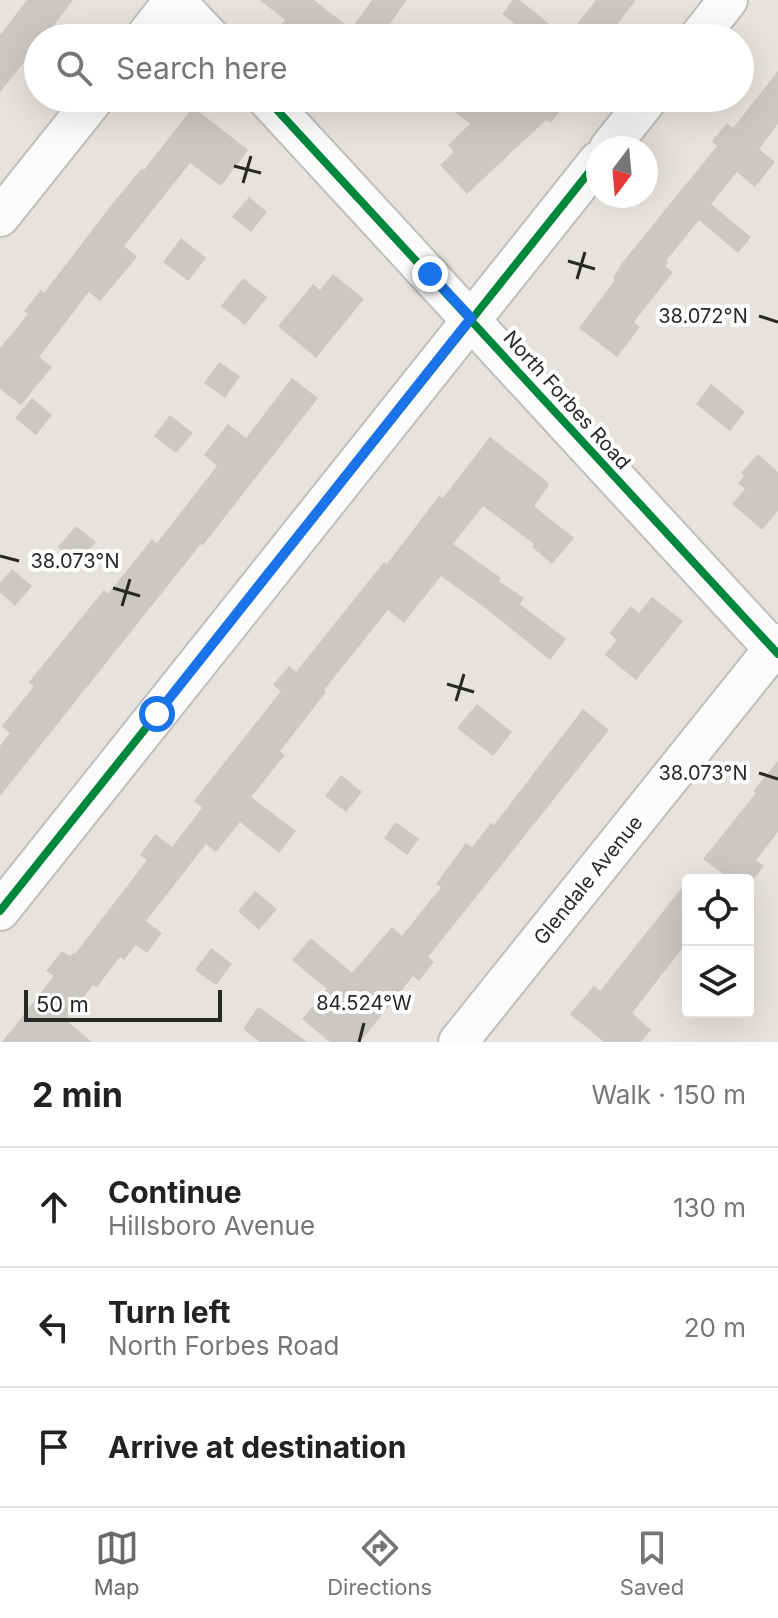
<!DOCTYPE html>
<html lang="en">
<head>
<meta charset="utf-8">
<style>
	body { margin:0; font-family:Inter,sans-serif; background:#f2f2f2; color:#222 }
	.controls { position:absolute; right:24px; bottom:24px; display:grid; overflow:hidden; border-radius:8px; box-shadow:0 8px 32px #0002 }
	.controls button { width:72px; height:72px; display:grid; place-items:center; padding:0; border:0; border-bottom:2px solid #e0e0e0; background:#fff; color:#222; font:40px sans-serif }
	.compass { position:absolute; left:586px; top:136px; width:72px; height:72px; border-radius:50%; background:#fff; box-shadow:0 8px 32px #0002; rotate:196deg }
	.scale { position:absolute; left:24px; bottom:20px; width:198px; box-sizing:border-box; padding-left:8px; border:4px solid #282828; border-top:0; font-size:22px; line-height:28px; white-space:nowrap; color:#282828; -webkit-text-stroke:6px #fff; paint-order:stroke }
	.stop { position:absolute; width:24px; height:24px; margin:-18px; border:6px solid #1a73e8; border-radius:50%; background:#fff }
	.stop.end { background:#1a73e8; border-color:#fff; box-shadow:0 2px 8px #0008 }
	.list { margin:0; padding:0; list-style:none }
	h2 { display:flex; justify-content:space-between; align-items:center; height:104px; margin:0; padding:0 32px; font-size:34px }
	h2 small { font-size:26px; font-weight:400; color:#767676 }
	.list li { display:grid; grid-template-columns:52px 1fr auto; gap:24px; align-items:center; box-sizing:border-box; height:120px; padding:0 32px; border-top:2px solid #e0e0e0 }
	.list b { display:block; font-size:30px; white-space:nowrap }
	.list p { margin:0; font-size:26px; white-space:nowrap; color:#767676 }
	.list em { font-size:26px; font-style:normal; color:#767676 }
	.icon { flex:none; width:44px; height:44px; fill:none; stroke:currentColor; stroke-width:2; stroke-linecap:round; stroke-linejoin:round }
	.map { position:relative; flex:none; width:778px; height:1042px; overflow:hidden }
	.search { position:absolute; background:#fff; box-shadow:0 8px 32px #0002; left:24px; right:24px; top:24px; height:88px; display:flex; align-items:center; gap:20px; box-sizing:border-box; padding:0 28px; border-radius:44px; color:#767676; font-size:30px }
	.sheet { height:464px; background:#fff }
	nav { display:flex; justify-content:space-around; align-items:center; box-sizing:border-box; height:112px; border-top:2px solid #e0e0e0; background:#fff; font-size:22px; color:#767676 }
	nav a { display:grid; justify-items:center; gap:4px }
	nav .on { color:#6a6967 }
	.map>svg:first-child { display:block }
</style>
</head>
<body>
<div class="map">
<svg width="778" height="1042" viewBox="0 0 778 1042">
	<rect width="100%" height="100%" fill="#e6e2dd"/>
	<!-- building -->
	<g fill="#cbc8c4">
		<path d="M 27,0 L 73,0 L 44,38 L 38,38 L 38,45 L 0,92 L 0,35 Z"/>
		<path d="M 260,0 L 314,0 L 351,29 L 372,0 L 407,0 L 388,26 L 402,38 L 294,38 L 280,27 L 285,20 Z"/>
		<path d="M 513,0 L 520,0 L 566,38 L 596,0 L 636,0 L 607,38 L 532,38 L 502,14 Z"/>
		<path d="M 778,71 L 778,124 L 759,149 L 775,162 L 755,187 L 737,172 L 711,204 L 751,237 L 738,253 L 699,220 L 666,261 L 668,263 L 665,266 L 673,272 L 634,322 L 640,327 L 617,357 L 579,328 L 615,280 L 613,278 L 622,263 L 717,146 L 712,141 L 727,123 L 733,128 Z"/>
		<path d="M 438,98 L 570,98 L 551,123 L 546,120 L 467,194 L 440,165 L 454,152 L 448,145 L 470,124 Z"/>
		<path d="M 193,107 L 248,150 L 221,186 L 190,163 L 124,246 L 137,257 L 100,301 L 89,292 L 39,357 L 52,367 L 21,405 L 0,389 L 0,348 L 28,314 L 24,311 L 41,290 L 44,293 L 113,203 L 142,168 L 144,170 Z"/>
		<path d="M 249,197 L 267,212 L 251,232 L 232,217 Z"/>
		<path d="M 181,238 L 206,258 L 188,281 L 163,262 Z"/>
		<path d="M 333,274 L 364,299 L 316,358 L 278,326 L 313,284 L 320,290 Z"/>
		<path d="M 243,278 L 267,297 L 245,325 L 221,306 Z"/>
		<path d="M 219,362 L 240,376 L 225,398 L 204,383 Z"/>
		<path d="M 292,378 L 318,398 L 203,545 L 201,544 L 0,796 L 0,746 L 10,733 L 2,726 L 34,686 L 29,682 L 104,590 L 108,594 L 152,539 L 157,543 L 217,466 L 204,455 L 228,424 L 246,438 Z"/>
		<path d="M 711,384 L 745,412 L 730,431 L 696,404 Z"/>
		<path d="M 32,398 L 52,415 L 36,435 L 15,418 Z"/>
		<path d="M 170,415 L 193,433 L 176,453 L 154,436 Z"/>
		<path d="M 490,437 L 545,480 L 549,485 L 534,506 L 574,538 L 552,564 L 532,547 L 534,544 L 483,506 L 453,544 L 501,578 L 499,581 L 524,598 L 520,604 L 566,639 L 550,660 L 488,610 L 441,576 L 404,623 L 388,610 L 324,690 L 326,692 L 280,751 L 285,755 L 251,797 L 296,831 L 279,853 L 240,822 L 216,852 L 206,844 L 146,921 L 162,933 L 147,953 L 136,945 L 124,960 L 120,957 L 97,987 L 93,985 L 66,1020 L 92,1042 L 2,1042 L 54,976 L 46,971 L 62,951 L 70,956 L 73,953 L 75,954 L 147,860 L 140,855 L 155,834 L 172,847 L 202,808 L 194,801 L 281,691 L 273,685 L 289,666 L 296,672 L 384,562 L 387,564 L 439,496 L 443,498 Z"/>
		<path d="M 758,454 L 778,472 L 778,511 L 762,530 L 732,504 L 745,489 L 738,483 L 744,476 L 741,473 Z"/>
		<path d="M 76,526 L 96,542 L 79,563 L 58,547 Z"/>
		<path d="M 12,569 L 32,586 L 15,606 L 0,592 L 0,583 Z"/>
		<path d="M 652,597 L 683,621 L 636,680 L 605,655 L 617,640 L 609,633 L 631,606 L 639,613 Z"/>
		<path d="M 477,704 L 512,732 L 493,756 L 457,728 Z"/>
		<path d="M 583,709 L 609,730 L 428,957 L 434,962 L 419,981 L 413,976 L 360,1042 L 330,1042 L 302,1019 L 327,989 L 292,960 L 311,938 L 352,973 L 392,927 L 402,936 L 441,887 L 436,884 L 466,843 L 472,847 L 491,823 L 494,825 Z"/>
		<path d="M 778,761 L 778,832 L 756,860 L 764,866 L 753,880 L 731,880 L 703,859 L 756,793 L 753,791 Z"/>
		<path d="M 341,775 L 362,792 L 346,812 L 325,796 Z"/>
		<path d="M 396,822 L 419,839 L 407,855 L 384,838 Z"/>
		<path d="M 688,880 L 688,941 L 632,1013 L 651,1030 L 641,1042 L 604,1042 L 570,1014 L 594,986 L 600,991 Z"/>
		<path d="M 255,891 L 277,909 L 259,930 L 238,911 Z"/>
		<path d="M 211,948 L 232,964 L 216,985 L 195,970 Z"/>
		<path d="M 258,1007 L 266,1012 L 307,1042 L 260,1042 L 243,1029 Z"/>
	</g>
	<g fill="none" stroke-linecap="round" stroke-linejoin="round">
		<!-- minor casing -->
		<g stroke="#c0bebf" stroke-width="42">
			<g id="minor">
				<path d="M 175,0 L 211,38"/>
				<path d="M 144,38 L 174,0"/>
				<path d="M 698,38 L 728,0"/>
				<path d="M 266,98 L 778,654"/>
				<path d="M 609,148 L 649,98"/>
				<path d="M 0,217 L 95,98"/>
				<path d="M 0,911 L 598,161"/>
				<path d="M 458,1042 L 778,643"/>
			</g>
		</g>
		<!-- minor -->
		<use href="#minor" stroke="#fbfbfa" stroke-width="38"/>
		<!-- cycleway casing -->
		<g stroke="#fff" stroke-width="13">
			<g id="cycleway">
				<path d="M 266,98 L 778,654"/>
				<path d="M 0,911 L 598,161"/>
			</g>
		</g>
		<!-- cycleway -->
		<use href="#cycleway" stroke="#00873e" stroke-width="8"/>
	</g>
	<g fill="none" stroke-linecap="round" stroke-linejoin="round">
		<!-- route -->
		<path stroke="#1a73e8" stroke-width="10" d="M 157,714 L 471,318 L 430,274"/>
	</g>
	<!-- ticks -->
	<path fill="none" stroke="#282828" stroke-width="3" d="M 234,166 L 261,173M 243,183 L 251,156M 568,261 L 595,269M 577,279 L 585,252M 759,316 L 778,322M 0,556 L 19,561M 113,588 L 140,596M 122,606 L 130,579M 447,684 L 474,692M 456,701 L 464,674M 759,773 L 778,779M 359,1042 L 364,1023"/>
	<g text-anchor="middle" stroke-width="8" stroke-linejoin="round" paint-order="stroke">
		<!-- street labels -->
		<g font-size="20" fill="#282828" stroke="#fff">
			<text transform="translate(567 400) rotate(48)" y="7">North Forbes Road</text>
			<text transform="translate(588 880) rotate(-51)" y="7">Glendale Avenue</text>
		</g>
	</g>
	<g font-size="20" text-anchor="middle" fill="#282828" stroke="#fff" stroke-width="8" stroke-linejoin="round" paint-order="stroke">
		<text x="703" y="323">38.072°N</text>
		<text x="75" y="568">38.073°N</text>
		<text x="703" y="780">38.073°N</text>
		<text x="364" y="1010">84.524°W</text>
	</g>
</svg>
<div class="controls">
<button><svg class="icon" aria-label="locate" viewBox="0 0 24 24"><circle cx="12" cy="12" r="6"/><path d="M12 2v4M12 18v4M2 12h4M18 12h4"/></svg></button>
<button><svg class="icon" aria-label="layers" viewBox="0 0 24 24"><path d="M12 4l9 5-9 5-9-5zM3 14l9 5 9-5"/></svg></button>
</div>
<svg class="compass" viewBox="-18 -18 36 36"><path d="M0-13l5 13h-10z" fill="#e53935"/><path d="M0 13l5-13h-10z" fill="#767676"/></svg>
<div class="scale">50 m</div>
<div class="stop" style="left:157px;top:714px"></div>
<div class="stop end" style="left:430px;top:274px"></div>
<div class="search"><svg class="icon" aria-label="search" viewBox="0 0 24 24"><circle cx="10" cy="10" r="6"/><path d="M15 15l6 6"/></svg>Search here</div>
</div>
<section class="sheet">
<h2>2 min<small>Walk · 150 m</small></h2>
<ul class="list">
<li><svg class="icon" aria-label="ahead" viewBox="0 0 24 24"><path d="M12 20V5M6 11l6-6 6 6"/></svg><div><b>Continue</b><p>Hillsboro Avenue</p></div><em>130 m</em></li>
<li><svg class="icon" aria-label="left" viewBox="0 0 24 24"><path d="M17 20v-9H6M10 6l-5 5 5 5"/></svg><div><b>Turn left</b><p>North Forbes Road</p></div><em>20 m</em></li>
<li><svg class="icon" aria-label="arrive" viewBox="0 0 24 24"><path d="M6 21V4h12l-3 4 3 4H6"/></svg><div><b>Arrive at destination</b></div></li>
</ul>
</section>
<nav>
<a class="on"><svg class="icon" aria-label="map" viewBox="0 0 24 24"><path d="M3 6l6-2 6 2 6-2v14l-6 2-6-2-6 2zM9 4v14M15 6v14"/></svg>Map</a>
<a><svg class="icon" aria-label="directions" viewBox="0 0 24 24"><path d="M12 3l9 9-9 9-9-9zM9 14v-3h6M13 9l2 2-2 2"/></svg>Directions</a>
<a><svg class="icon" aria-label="saved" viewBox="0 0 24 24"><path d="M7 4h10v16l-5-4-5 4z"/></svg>Saved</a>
</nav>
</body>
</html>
